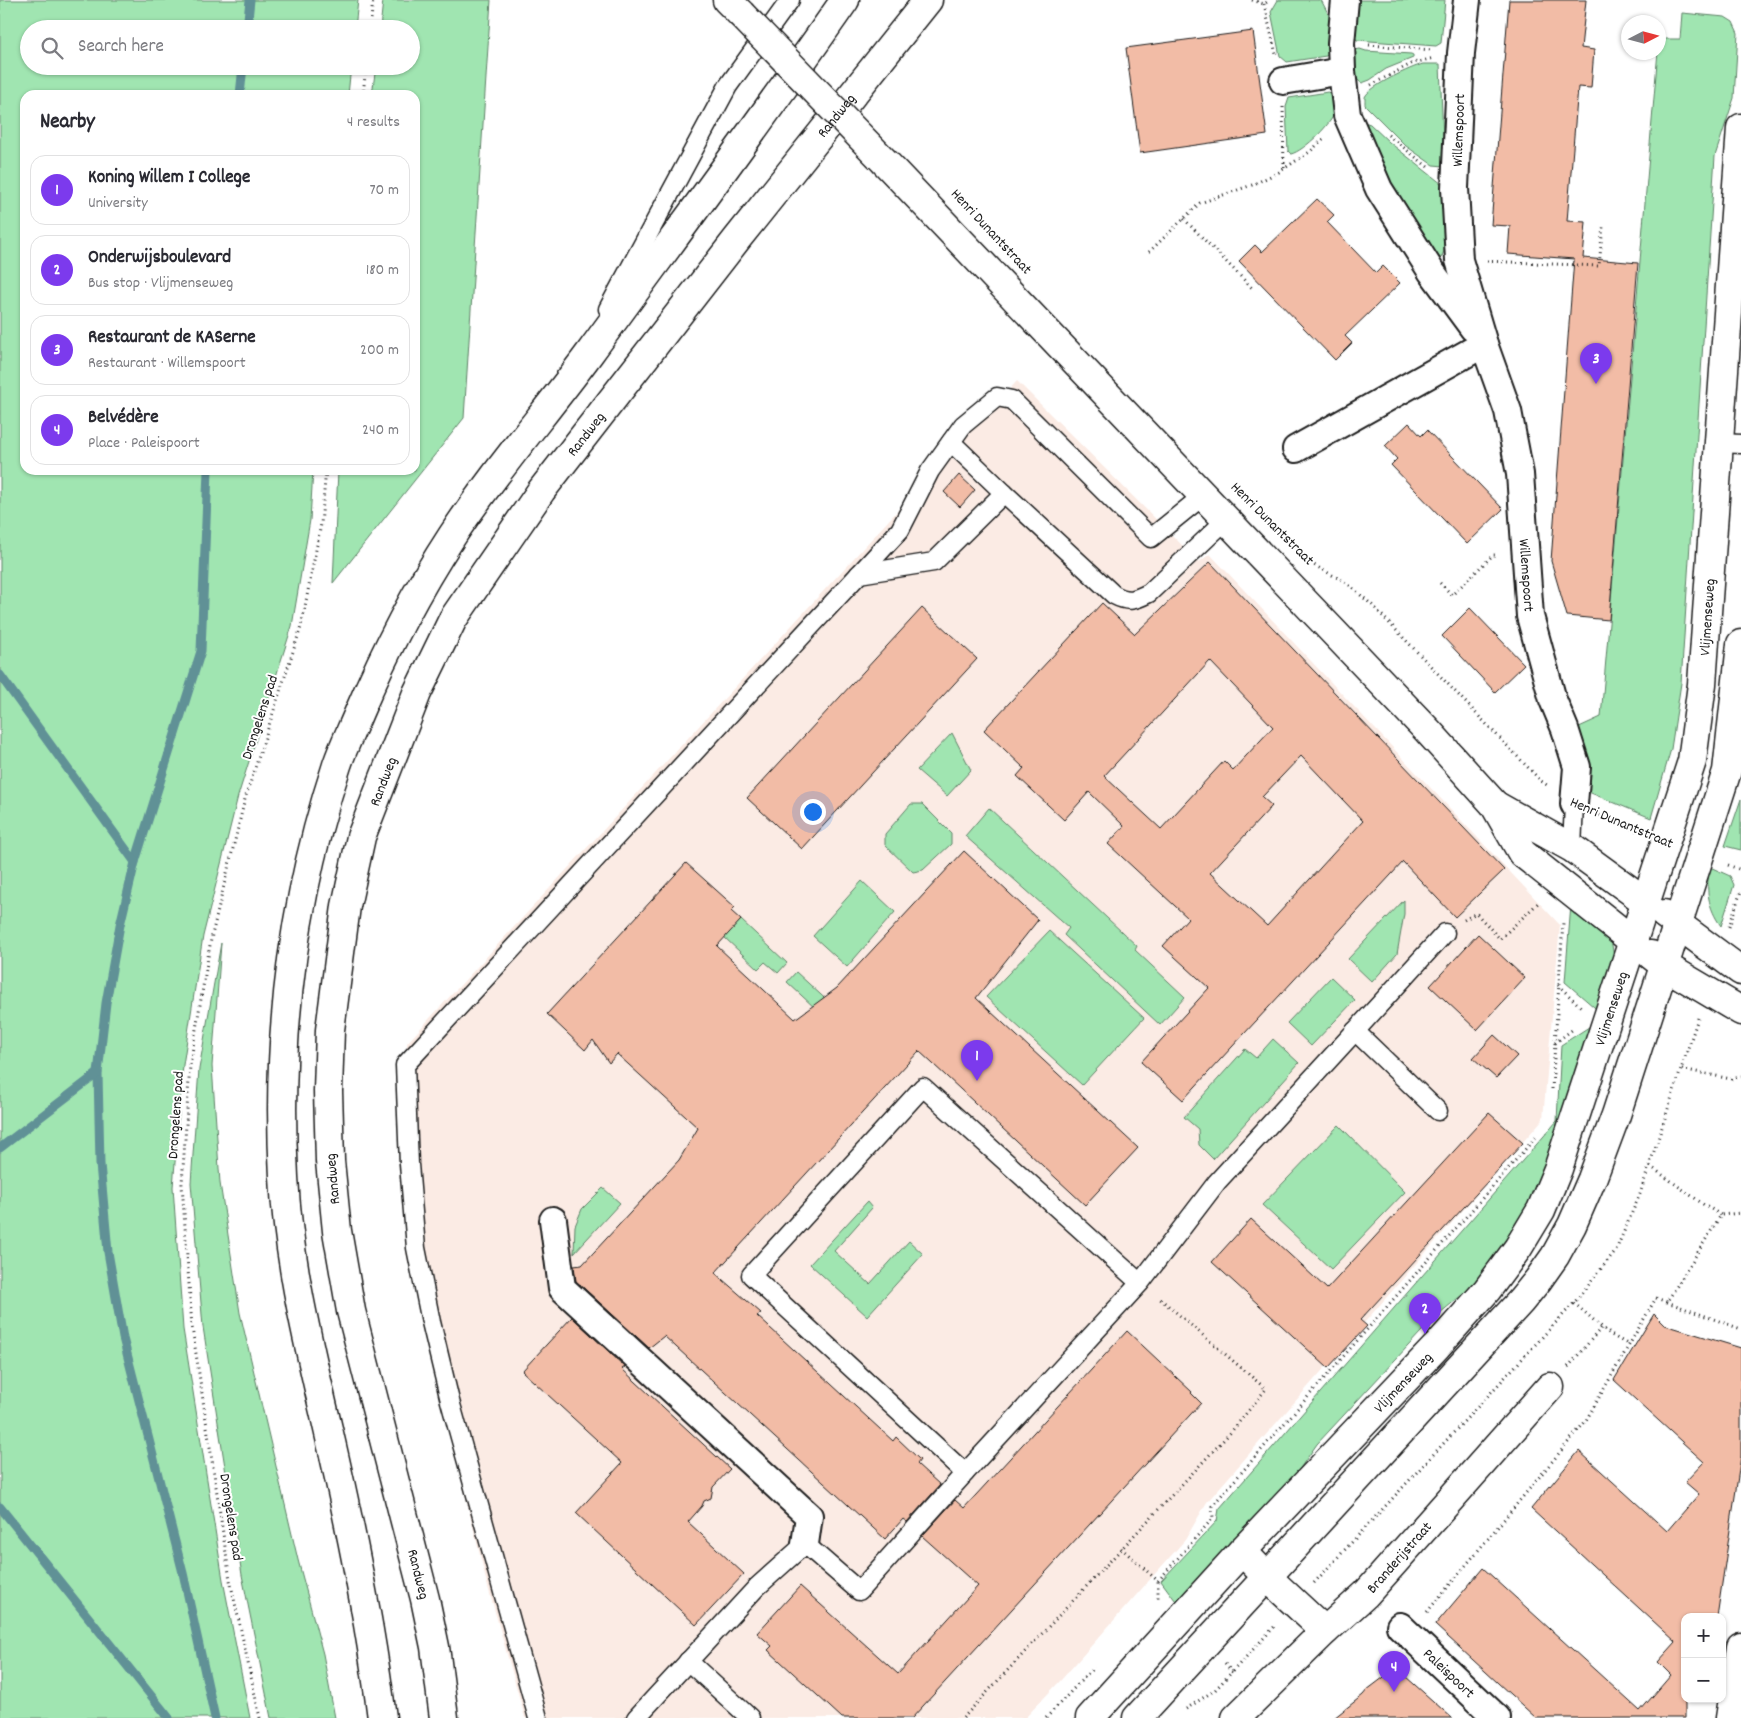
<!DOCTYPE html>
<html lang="en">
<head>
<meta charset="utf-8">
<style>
	body { margin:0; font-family:Dekko,sans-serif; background:#f2f2f3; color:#2b2b33 }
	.controls { position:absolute; right:15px; bottom:15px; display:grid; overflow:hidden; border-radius:10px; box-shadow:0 1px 4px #0004 }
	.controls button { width:45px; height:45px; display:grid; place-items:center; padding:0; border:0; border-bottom:1px solid #e1e1e2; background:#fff; color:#2b2b33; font:25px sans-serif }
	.compass { position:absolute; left:1621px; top:15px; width:45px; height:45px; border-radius:50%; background:#fff; box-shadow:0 1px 4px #0004; rotate:84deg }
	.you { position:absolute; left:812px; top:811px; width:18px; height:18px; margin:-12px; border:4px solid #fff; border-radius:50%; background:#1a73e8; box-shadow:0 0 0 8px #1a73e833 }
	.badge { display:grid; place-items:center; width:32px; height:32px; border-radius:50%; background:#7c3aed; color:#fff; font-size:16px; font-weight:700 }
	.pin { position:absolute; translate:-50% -41px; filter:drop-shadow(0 1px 2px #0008) }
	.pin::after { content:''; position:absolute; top:26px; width:18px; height:15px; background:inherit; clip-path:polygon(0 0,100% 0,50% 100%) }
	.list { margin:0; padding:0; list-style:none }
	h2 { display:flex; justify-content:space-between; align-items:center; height:65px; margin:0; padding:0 20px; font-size:21px }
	h2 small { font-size:16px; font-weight:400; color:#7c7c81 }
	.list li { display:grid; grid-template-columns:32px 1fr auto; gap:15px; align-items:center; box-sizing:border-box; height:70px; margin:0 10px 10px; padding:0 10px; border:1px solid #e1e1e2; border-radius:15px }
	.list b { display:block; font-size:19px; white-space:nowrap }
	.list p { margin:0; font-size:16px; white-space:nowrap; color:#7c7c81 }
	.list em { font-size:16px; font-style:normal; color:#7c7c81 }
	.icon { flex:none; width:28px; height:28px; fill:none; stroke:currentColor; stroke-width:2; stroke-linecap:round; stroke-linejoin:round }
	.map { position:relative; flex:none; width:1741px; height:1718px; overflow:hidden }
	.search { position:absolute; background:#fff; box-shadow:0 1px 4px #0004; left:20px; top:20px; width:400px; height:55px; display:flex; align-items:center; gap:12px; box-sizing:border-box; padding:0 18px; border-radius:28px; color:#7c7c81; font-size:19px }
	.panel { position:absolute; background:#fff; box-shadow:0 1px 4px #0004; left:20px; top:90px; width:400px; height:385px; border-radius:15px }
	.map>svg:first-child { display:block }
</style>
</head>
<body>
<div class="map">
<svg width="1741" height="1718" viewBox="0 0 1741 1718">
	<rect width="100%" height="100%" fill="#fff"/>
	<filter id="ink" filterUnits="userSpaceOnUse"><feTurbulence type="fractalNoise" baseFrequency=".02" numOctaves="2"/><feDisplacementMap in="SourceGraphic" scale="10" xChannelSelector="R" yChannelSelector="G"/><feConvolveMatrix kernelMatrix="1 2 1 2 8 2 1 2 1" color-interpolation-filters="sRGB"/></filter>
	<g filter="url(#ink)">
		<!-- built -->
		<path fill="#fbebe4" d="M 1017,381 L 1199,562 L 1210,554 L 1560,925 L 1543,1119 L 1207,1502 L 1185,1540 L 1061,1680 L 1025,1718 L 525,1718 L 486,1580 L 406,1253 L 407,1043 Z"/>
		<!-- green -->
		<g fill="#a0e5b1" stroke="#5e8066">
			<path d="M 0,0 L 358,0 L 355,29 L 29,29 L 29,66 L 351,66 L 348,95 L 25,95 L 25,470 L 313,470 L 310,520 L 292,626 L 238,796 L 203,936 L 183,1065 L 173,1187 L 183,1329 L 223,1580 L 250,1718 L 0,1718 Z"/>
			<path d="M 383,0 L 491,0 L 464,418 L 333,583 L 338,470 L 415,470 L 415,95 L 372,95 L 376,66 L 411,66 L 411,29 L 380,29 Z"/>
			<path d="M 1278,0 L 1321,0 L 1331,19 L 1333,51 L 1326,56 L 1287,62 L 1280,56 L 1271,12 Z"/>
			<path d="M 1357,0 L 1445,0 L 1441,43 L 1436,46 L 1357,40 L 1352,34 Z"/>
			<path d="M 1682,13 L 1725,17 L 1733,22 L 1738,33 L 1734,98 L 1715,156 L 1681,683 L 1671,749 L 1651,818 L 1586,791 L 1577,728 L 1601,717 L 1659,39 L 1680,39 Z"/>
			<path d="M 1360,49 L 1366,51 L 1411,54 L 1413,55 L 1413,58 L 1386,69 L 1370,80 L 1362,83 L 1353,77 L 1353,55 L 1355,50 Z"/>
			<path d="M 1423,64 L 1440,64 L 1444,166 L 1433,165 L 1406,146 L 1365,105 C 1365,104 1365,97 1365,97 C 1369,86 1412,67 1423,64 Z"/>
			<path d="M 1328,92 C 1333,97 1338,102 1336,109 C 1334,122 1304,151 1291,154 L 1288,151 L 1286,107 L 1289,98 Z"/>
			<path d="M 1364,122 L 1370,124 L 1389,142 L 1442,184 C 1443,203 1450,244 1441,258 L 1437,259 L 1387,184 L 1362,126 Z"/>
			<path d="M 952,733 L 971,770 L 947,796 L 917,770 Z"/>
			<path d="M 1741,799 L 1741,850 L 1725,846 Z"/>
			<path d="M 911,804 L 922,804 L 951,833 L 951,844 L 923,870 L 913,872 L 885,845 L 885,834 Z"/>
			<path d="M 989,808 L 1137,946 L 1135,950 L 1185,997 L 1160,1025 L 1064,935 L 1069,928 L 965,836 Z"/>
			<path d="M 1710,867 L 1730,876 L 1734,885 L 1721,926 C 1708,908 1705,889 1710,867 Z"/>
			<path d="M 862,881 L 895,912 L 847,967 L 813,936 Z"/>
			<path d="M 1404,900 L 1404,914 L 1397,954 L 1372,982 L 1348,959 Z"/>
			<path d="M 1571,904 L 1611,939 L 1614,957 L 1601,1013 L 1565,982 Z"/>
			<path d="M 741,920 L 787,963 L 778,973 L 765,962 L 758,969 L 724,937 Z"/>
			<path d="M 1049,931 L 1144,1018 L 1082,1085 L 986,997 Z"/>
			<path d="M 221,943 L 212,1066 L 220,1183 L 240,1313 L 298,1560 L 323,1654 L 335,1718 L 271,1718 L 242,1575 L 203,1327 L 191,1183 L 199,1069 Z"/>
			<path d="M 796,972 L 845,1017 L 830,1022 L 787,982 Z"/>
			<path d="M 1331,977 L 1355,1000 L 1311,1046 L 1287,1023 Z"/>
			<path d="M 1592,1025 L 1548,1168 L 1510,1245 L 1486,1275 L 1434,1318 L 1317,1444 L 1264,1520 L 1182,1607 L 1175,1600 L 1161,1581 L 1217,1521 L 1219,1509 L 1557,1121 L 1561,1045 Z"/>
			<path d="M 1273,1039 L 1299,1063 L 1213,1159 L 1199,1145 L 1198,1129 L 1184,1117 L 1245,1049 L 1256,1058 Z"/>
			<path d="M 1339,1125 L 1405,1192 L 1331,1269 L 1262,1205 Z"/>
			<path d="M 603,1188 L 620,1203 L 574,1253 L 575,1226 L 582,1209 Z"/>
			<path d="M 867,1202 L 872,1208 L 834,1251 L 870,1284 L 909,1241 L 923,1254 L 867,1316 L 810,1264 Z"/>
		</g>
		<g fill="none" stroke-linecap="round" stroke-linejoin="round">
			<!-- stream -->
			<g stroke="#609196" stroke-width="9">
				<path d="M 247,29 L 250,0"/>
				<path d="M 240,95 L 243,66"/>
				<path d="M 208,470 L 201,651 L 135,862 L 120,925 L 106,1003 L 98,1073 L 100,1164 L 108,1252 L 123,1338 L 183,1573 L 215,1718"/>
				<path d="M 0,675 L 135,862"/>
				<path d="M 0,1148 L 98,1073"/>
				<path d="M 0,1507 L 169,1718"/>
			</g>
		</g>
		<!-- building -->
		<g fill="#f2bca6" stroke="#1c1c1c" fill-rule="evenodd">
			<path d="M 1509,0 L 1586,0 L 1581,48 L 1594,50 L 1591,88 L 1578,87 L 1567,221 L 1586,222 L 1583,258 L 1638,263 L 1609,620 L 1567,616 L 1551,561 L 1574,259 L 1508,254 L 1510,226 L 1491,225 Z"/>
			<path d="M 1253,31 L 1267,135 L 1140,153 L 1126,48 Z"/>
			<path d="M 1317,199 L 1334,215 L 1327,222 L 1376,273 L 1383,266 L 1400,283 L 1345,336 L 1352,343 L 1335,360 L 1239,261 L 1255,245 L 1262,252 Z"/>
			<path d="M 1409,423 L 1421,436 L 1427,430 L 1503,509 L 1467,544 L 1391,465 L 1397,459 L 1385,446 Z"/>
			<path d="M 959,475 L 975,490 L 960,507 L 944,492 Z"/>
			<path d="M 1210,562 L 1504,870 L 1455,917 L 1403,862 L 1183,1100 L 1141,1062 L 1209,988 L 1163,946 L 1188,918 L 1108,844 L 1124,826 L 1089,792 L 1064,820 L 1017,776 L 1024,768 L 984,730 L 1102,603 L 1135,634 ZM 1210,661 L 1273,727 L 1233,770 L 1224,761 L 1161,829 L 1104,776 ZM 1301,756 L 1363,821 L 1267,926 L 1210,873 L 1272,806 L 1262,797 Z"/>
			<path d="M 922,608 L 977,659 L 802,849 L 747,798 Z"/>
			<path d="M 1470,608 L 1524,664 L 1495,692 L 1442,636 Z"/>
			<path d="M 964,851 L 1038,920 L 976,998 L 1138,1148 L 1085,1205 L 919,1051 L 715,1273 L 761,1313 L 757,1316 L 893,1441 L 896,1437 L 920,1460 L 917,1464 L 940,1485 L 907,1522 L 903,1519 L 885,1539 L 664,1336 L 649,1348 L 576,1281 L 574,1266 L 582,1265 L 679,1160 L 698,1128 L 617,1054 L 609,1063 L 593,1040 L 585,1050 L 547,1014 L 686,863 L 735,907 L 731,911 L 741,920 L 717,946 L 795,1019 L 837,988 Z"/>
			<path d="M 1478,934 L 1525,978 L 1477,1030 L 1430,986 Z"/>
			<path d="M 1494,1035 L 1517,1056 L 1496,1078 L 1473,1058 Z"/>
			<path d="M 1489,1113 L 1523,1143 L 1360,1320 L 1367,1326 L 1328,1368 L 1212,1262 L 1251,1219 L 1327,1289 Z"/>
			<path d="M 1654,1314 L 1665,1325 L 1741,1348 L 1741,1456 L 1717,1617 L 1685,1617 L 1685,1718 L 1536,1718 L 1435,1625 L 1483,1568 L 1640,1711 L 1671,1675 L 1658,1662 L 1676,1642 L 1531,1509 L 1579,1451 L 1667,1531 L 1699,1494 L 1685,1482 L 1704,1462 L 1614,1380 Z"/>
			<path d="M 572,1317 L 625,1367 L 622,1369 L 730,1469 L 713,1487 L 711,1498 L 704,1501 L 702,1506 L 688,1522 L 744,1574 L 696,1625 L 576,1513 L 622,1463 L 522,1371 Z"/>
			<path d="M 1127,1331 L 1192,1392 L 1191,1393 L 1201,1403 L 912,1718 L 842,1718 L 768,1650 L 772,1646 L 757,1633 L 800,1586 L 898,1674 L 978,1586 L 922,1536 L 955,1500 L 964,1508 Z"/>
			<path d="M 1396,1668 L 1452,1718 L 1334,1718 L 1363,1695 L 1367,1690 Z"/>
		</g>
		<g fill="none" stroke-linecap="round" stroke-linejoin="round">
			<!-- service casing -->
			<g stroke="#1c1c1c" stroke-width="21">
				<g id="service">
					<path d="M 608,309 L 728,86 L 790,0"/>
					<path d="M 951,442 L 1004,493"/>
					<path d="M 1720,443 L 1741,444"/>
					<path d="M 859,574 L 934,562 L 1004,493 L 1114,595 C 1129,603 1135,600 1149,593 L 1227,519"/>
					<path d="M 1572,848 L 1574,804"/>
					<path d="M 1355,1031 L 1438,1111"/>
					<path d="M 1140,1283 L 965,1473 L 751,1275 L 923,1087 L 1140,1283 L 1217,1182 L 1445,933"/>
					<path d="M 688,1661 L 750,1718"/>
					<path d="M 538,1718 L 450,1401 L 431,1322 L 416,1248 L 409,1164 L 405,1065 L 900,530 L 930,471 L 963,425 L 997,397 L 1012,400 L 1151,538 L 1204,495"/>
					<path d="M 636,1718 L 757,1587 L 805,1544 L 859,1591 L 965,1473"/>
				</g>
			</g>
			<!-- pedestrian casing -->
			<g stroke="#1c1c1c" stroke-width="30">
				<g id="pedestrian">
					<path d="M 1345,0 L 1341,43 L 1342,71 L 1347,115 L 1379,189 L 1431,271 L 1473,328"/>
					<path id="s1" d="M 1467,0 L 1461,53 L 1455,188 L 1459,260 L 1484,344 L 1508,411 L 1520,474 L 1530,616 L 1553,700 L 1565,729 L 1577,767 L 1574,804"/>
					<path d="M 1283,81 L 1342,71"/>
					<path d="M 1296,449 L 1484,344"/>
					<path d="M 553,1220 L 562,1288 L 809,1516 L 805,1544"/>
					<path id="s2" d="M 1400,1626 L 1497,1718"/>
				</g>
			</g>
			<!-- minor casing -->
			<g stroke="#1c1c1c" stroke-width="31">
				<g id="minor">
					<path d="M 727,0 L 741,14"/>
					<path d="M 885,162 L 1428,731 L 1494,804 L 1522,853 L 1634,942"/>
					<path d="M 1495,805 L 1572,848 L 1646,902"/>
					<path d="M 1242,1551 L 1267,1577 L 1325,1631"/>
					<path id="s3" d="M 1236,1718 L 1325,1631 L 1366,1594 L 1550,1387"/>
					<path d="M 1730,1718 L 1741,1647"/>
				</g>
			</g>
			<!-- tertiary casing -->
			<g stroke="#1c1c1c" stroke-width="31">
				<g id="tertiary">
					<path d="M 1664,914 L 1741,971"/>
					<path d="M 1651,955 L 1665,966 L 1741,1011"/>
					<path id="s4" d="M 1090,1718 L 1242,1551 L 1437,1346 L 1487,1290 L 1518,1248 L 1541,1210 L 1558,1169 L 1692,761 L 1702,684 L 1741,128"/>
					<path d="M 1137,1718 L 1521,1301 L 1538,1280 L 1555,1256 L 1572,1225 L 1592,1179 L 1616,1115 L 1727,771 L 1741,644"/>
				</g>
			</g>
			<!-- primary casing -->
			<g stroke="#1c1c1c" stroke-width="31">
				<g id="primary">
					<path d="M 382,1718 C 370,1621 350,1524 328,1429 C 309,1346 288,1262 284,1177 C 276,1037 293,898 337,765 C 343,747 352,729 359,712 C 385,651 416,591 452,536 C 494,472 544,415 589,354 C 675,236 762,120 845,0"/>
					<path id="s5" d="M 444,1718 L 435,1647 L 425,1599 L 351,1311 L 337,1231 L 330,1161 L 328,1091 L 330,1030 L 346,906 L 361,837 L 417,693 L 453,619 L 541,491 L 737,239 L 928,0"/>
				</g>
			</g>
			<!-- path -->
			<g stroke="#1c1c1c" stroke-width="3" stroke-dasharray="1 4" stroke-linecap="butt">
				<path d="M 1252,0 L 1264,4 L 1270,0"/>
				<path d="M 1264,4 L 1276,54"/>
				<path d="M 370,29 L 373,0"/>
				<path d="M 1369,45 L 1432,50"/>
				<path d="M 1371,85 L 1413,63 L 1434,58"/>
				<path d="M 363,95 L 366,66"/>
				<path d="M 1283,107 L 1284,168"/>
				<path d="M 1388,135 L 1428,167"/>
				<path d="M 1184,219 L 1254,290"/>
				<path d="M 1149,252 L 1200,203 L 1252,185 L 1279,172 L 1311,151 L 1325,137"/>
				<path d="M 1487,261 L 1599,266 L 1603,226"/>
				<path d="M 1310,563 L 1347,583 L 1372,605 L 1541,781 L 1547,785"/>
				<path d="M 1440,583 L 1452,595 L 1493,555 L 1497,555"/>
				<path d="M 1599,815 L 1640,832"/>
				<path d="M 1728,865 L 1741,870"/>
				<path d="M 1464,920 L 1476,913 L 1500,939 L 1538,903"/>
				<path d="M 1729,927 L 1741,891"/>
				<path d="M 1558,985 L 1582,1008"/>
				<path d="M 1555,1043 L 1572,1030"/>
				<path d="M 1682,1069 L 1731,1079 L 1741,1077"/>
				<path d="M 1552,1089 L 1563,923"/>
				<path d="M 1650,1166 L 1703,1204 L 1721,1215"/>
				<path d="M 1667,1302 L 1741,1329"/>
				<path d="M 1574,1303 L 1611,1335 L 1629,1345"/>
				<path d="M 1568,1367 L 1602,1327"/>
				<path d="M 1121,1548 L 1158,1581 L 1158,1599 L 1160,1600"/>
				<path d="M 1158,1581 L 1213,1518 L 1212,1506 L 1536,1137"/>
				<path d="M 1314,1583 L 1574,1303 L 1616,1250 L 1640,1194 L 1698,1018"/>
				<path d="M 1427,1612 L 1585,1422 L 1656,1298 L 1667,1302 L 1721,1215 L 1741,1213"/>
				<path d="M 1225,1664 L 1233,1673"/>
				<path d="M 1186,1709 L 1215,1690 L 1276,1625"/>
				<path d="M 260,1718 L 230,1580 L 192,1327 L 182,1184 L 190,1065 L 211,939 L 245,799 L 301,627 L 321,524 L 326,470"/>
				<path d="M 963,1718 L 1231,1432 L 1266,1389 L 1158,1297"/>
				<path d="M 1046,1718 L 1094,1667"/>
			</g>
			<!-- service -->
			<use href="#service" stroke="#fff" stroke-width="18"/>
			<!-- pedestrian -->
			<use href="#pedestrian" stroke="#fff" stroke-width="26"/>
			<!-- minor -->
			<use href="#minor" stroke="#fff" stroke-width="28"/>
			<!-- tertiary -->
			<use href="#tertiary" stroke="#fff" stroke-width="28"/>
			<!-- primary -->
			<use href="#primary" stroke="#fff" stroke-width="28"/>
			<!-- minor-bridge casing -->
			<g stroke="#1c1c1c" stroke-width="31" stroke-linecap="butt">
				<path id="minor-bridge" d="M 741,14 L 885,162"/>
			</g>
			<!-- minor-bridge -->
			<use href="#minor-bridge" stroke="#fff" stroke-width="28"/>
		</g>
	</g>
	<g text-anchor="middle" stroke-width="4" stroke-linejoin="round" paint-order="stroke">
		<!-- street labels -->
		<g font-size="15" fill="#1c1c1c" stroke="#fff">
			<text dy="5" stroke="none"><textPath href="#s5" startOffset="1766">Randweg</textPath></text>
			<text transform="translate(1458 130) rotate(-88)" y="5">Willemspoort</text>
			<text transform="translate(992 231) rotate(47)" y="5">Henri Dunantstraat</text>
			<text dy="5" stroke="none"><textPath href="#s5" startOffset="1361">Randweg</textPath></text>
			<text transform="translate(1273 523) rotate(45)" y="5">Henri Dunantstraat</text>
			<text dy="5" stroke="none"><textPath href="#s1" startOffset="585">Willemspoort</textPath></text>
			<text dy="5" stroke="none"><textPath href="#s4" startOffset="1299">Vlijmenseweg</textPath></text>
			<text transform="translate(259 717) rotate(-72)" y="5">Drongelens pad</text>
			<text dy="5" stroke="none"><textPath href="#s5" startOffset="956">Randweg</textPath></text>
			<text transform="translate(1622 822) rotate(23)" y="5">Henri Dunantstraat</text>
			<text dy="5" stroke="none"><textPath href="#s4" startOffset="894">Vlijmenseweg</textPath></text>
			<text transform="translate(175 1115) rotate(-86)" y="5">Drongelens pad</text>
			<text transform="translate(332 1179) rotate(-95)" y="5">Randweg</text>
			<text dy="5" stroke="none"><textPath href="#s4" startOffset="459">Vlijmenseweg</textPath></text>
			<text transform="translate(232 1517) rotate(81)" y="5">Drongelens pad</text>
			<text dy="5" stroke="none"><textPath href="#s3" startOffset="229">Branderijstraat</textPath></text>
			<text transform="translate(419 1574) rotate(76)" y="5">Randweg</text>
			<text dy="5" stroke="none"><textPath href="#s2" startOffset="68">Paleispoort</textPath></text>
		</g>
	</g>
</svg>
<div class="controls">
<button>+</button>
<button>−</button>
</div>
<svg class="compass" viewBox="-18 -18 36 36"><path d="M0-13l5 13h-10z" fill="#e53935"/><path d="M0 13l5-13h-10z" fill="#7c7c81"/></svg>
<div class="you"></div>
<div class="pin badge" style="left:977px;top:1081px">1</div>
<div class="pin badge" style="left:1425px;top:1334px">2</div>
<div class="pin badge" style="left:1596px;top:384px">3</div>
<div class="pin badge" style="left:1394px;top:1692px">4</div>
<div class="search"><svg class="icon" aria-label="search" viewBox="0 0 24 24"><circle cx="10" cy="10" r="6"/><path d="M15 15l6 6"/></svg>Search here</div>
<section class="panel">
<h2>Nearby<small>4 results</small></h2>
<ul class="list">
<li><span class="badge">1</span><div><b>Koning Willem I College</b><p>University</p></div><em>70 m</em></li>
<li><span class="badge">2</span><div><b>Onderwijsboulevard</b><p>Bus stop · Vlijmenseweg</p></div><em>180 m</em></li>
<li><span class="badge">3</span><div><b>Restaurant de KASerne</b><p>Restaurant · Willemspoort</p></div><em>200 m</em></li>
<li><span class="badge">4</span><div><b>Belvédère</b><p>Place · Paleispoort</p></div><em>240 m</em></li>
</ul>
</section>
</div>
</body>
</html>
